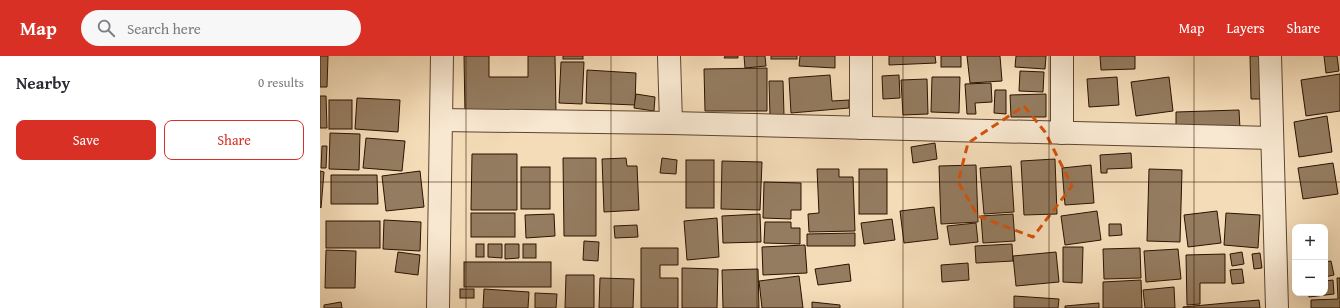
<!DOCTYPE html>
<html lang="en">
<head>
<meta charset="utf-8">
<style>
	body { margin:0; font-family:"Gentium Book Plus",serif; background:#f7f7f7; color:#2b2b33 }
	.controls { position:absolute; right:12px; bottom:12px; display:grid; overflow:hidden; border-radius:8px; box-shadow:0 4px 16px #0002 }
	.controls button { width:36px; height:36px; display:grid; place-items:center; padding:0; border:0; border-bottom:1px solid #e1e1e2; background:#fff; color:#2b2b33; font:20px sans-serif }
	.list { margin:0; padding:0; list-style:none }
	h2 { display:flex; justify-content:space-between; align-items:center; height:52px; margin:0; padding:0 16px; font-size:17px }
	h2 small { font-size:13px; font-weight:400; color:#7c7c81 }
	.actions { display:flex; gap:8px; padding:12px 16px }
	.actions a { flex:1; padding:9px 0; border:1px solid #d93025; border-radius:8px; text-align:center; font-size:14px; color:#d93025 }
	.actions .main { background:#d93025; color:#fff }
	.icon { flex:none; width:22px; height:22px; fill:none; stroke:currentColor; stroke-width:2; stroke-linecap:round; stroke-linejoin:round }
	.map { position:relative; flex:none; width:1020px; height:252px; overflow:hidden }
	header { display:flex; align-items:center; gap:24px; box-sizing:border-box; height:56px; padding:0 20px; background:#d93025; color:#fff }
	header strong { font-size:19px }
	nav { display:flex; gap:22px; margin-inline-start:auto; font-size:14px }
	.search { width:280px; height:36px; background:#f7f7f7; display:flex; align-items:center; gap:10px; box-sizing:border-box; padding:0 14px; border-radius:22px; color:#7c7c81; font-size:15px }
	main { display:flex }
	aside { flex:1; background:#fff }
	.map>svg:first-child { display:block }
</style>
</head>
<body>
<header>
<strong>Map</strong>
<div class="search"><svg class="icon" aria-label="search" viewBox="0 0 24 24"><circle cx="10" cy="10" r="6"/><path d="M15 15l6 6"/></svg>Search here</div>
<nav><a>Map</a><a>Layers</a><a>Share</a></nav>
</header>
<main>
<aside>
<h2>Nearby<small>0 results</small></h2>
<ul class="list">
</ul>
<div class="actions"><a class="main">Save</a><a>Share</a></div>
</aside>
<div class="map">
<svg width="1020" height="252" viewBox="0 0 1020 252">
	<rect width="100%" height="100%" fill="#f4dcb8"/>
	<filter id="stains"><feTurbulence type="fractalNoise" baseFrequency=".005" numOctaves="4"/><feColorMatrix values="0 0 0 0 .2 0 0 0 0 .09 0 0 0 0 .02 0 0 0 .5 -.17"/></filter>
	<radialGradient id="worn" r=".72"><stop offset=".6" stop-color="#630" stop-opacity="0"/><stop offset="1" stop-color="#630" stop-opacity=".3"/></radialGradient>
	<!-- building -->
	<g fill="#947c60" stroke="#2c1300">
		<path d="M 0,0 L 8,0 L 7,31 L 0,31 Z"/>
		<path d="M 144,0 L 169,0 L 169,21 L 208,21 L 208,0 L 235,0 L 236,56 L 145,58 Z"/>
		<rect x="243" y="0" width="20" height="3"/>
		<path d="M 405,0 L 418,0 L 418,2 L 404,2 Z"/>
		<path d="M 424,0 L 445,0 L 446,10 L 425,12 Z"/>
		<rect x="451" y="0" width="26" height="3"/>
		<path d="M 480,0 L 515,0 L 515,12 L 479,10 Z"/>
		<path d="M 569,0 L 615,0 L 616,7 L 569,9 Z"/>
		<rect x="621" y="0" width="20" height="11"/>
		<path d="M 647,0 L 680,0 L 682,25 L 650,27 Z"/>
		<path d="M 696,0 L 726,0 L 725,13 L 695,11 Z"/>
		<path d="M 780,0 L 815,0 L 815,13 L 781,14 Z"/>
		<path d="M 930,0 L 945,0 L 946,43 L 931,43 Z"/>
		<path d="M 1004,0 L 1017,0 L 1019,15 L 1006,17 Z"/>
		<path d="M 241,6 L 264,6 L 262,48 L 239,47 Z"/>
		<path d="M 447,12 L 447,55 L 385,55 L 384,13 Z"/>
		<path d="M 267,14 L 316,17 L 315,49 L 266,47 Z"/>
		<path d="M 700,15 L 724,16 L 723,36 L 699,35 Z"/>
		<path d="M 1020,18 L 1020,55 L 986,60 L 981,24 Z"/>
		<path d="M 510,19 L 512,45 L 529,44 L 529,52 L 471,57 L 469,22 Z"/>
		<path d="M 579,19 L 580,42 L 563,43 L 562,20 Z"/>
		<path d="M 612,21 L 640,21 L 639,57 L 611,56 Z"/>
		<path d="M 797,21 L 799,49 L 769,51 L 767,23 Z"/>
		<path d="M 849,21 L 853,55 L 816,60 L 811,26 Z"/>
		<path d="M 607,23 L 608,58 L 583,59 L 581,24 Z"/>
		<path d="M 449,25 L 463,25 L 464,59 L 450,60 Z"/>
		<path d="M 671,27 L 672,46 L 655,47 L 656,58 L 647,58 L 645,28 Z"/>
		<path d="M 675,34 L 686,34 L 686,58 L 674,57 Z"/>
		<path d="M 316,38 L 335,41 L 334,55 L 314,52 Z"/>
		<path d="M 726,38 L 726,61 L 691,61 L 690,39 Z"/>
		<path d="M 0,40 L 6,40 L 7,72 L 0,72 Z"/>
		<path d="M 37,42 L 80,44 L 78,76 L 35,73 Z"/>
		<rect x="9" y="44" width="23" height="29"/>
		<path d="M 919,54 L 920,73 L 856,75 L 856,56 Z"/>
		<path d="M 1007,60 L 1012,96 L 979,101 L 974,66 Z"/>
		<path d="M 10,77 L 40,78 L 39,114 L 9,113 Z"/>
		<path d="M 46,82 L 85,85 L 82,115 L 43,112 Z"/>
		<path d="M 615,87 L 617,103 L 593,107 L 591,91 Z"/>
		<path d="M 2,90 L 7,90 L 6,112 L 1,112 Z"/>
		<path d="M 811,97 L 812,112 L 787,113 L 787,117 L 781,117 L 780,99 Z"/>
		<path d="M 152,98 L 197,98 L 197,154 L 151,154 Z"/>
		<path d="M 243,102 L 276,102 L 276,180 L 244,180 Z"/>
		<path d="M 306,102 L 307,110 L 317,110 L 319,154 L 284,156 L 282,103 Z"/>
		<path d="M 342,102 L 357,104 L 356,118 L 340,117 Z"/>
		<path d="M 735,103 L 737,158 L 704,159 L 701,105 Z"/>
		<rect x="366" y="104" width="28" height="48"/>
		<path d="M 402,105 L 442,106 L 440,154 L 401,153 Z"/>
		<path d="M 1013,107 L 1018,138 L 983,143 L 978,112 Z"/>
		<path d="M 656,109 L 658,166 L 621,168 L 619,110 Z"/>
		<path d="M 771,109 L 774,147 L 745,149 L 742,112 Z"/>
		<path d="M 691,110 L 694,156 L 664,158 L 660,112 Z"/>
		<rect x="201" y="111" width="29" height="42"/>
		<path d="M 497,113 L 519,113 L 519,121 L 533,121 L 535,175 L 489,176 L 488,158 L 499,157 Z"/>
		<rect x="539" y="113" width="28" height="45"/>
		<path d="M 829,113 L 862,114 L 860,186 L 827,185 Z"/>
		<path d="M 0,115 L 4,116 L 1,152 L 0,151 Z"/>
		<path d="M 100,115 L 104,151 L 66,155 L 62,120 Z"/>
		<path d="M 11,119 L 57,119 L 58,148 L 11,148 Z"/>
		<path d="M 444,126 L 481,127 L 481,154 L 471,154 L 471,163 L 443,162 Z"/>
		<path d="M 614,151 L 618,183 L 584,187 L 580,155 Z"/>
		<path d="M 777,155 L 781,184 L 745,189 L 741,160 Z"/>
		<path d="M 897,155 L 901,187 L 868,191 L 864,159 Z"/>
		<rect x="151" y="157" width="44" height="24"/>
		<path d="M 906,157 L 940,159 L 938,192 L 904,189 Z"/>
		<path d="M 234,158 L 235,180 L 206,182 L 205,159 Z"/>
		<path d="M 440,158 L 441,186 L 403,187 L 402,160 Z"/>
		<path d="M 693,158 L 695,185 L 663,187 L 661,160 Z"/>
		<path d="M 397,162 L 399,201 L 367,204 L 364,165 Z"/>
		<path d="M 572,163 L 575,184 L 544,188 L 541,167 Z"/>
		<path d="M 64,164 L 101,166 L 100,195 L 63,193 Z"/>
		<rect x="6" y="165" width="54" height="27"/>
		<path d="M 445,166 L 471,166 L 471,172 L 480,172 L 480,188 L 444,187 Z"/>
		<path d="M 656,167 L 658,186 L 630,189 L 627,170 Z"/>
		<path d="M 789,168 L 801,168 L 802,179 L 789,180 Z"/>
		<path d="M 317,169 L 318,181 L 295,182 L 294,170 Z"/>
		<path d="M 535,177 L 535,190 L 487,190 L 487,178 Z"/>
		<path d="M 264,185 L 279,186 L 278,205 L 263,204 Z"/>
		<rect x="156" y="188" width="8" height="13"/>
		<path d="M 168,188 L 182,188 L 182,202 L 168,201 Z"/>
		<path d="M 185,188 L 199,188 L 199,202 L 185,203 Z"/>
		<rect x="203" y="188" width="13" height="14"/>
		<path d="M 692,188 L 693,205 L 656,207 L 655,190 Z"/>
		<path d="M 485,189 L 487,217 L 443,219 L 442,191 Z"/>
		<path d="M 743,191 L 763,191 L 762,227 L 743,226 Z"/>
		<path d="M 321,192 L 358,192 L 358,209 L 340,209 L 340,222 L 358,222 L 358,252 L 321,252 Z"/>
		<path d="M 820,192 L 821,222 L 784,223 L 783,193 Z"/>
		<path d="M 858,193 L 861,223 L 826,226 L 824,195 Z"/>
		<path d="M 6,194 L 36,195 L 35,232 L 5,232 Z"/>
		<path d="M 78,196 L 100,199 L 98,219 L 75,216 Z"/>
		<path d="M 736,196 L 739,226 L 696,230 L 693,200 Z"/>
		<path d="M 922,196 L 924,208 L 912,210 L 910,198 Z"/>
		<path d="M 940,197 L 942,212 L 934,213 L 932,198 Z"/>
		<path d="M 905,198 L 905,227 L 880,227 L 880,248 L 867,249 L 866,199 Z"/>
		<path d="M 1011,205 L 1014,219 L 1005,221 L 1005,206 Z"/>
		<rect x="144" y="206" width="87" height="25"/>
		<path d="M 648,207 L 649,224 L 622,226 L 621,209 Z"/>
		<path d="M 529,208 L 531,225 L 498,229 L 495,213 Z"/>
		<path d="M 362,212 L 398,213 L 397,252 L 362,252 Z"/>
		<path d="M 438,213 L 439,252 L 403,252 L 402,214 Z"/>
		<path d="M 922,213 L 924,227 L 912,228 L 910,214 Z"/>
		<path d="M 246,219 L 274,219 L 274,252 L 245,252 Z"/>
		<path d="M 479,220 L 483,252 L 442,252 L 439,225 Z"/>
		<path d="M 280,222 L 314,223 L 313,252 L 279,252 Z"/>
		<path d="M 1017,222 L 1020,222 L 1020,252 L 991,252 L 991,244 L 1018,243 Z"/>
		<path d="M 821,224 L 822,252 L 783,252 L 783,226 Z"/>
		<path d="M 1013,224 L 1014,238 L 989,241 L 988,237 L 1005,237 L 1005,225 Z"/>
		<path d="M 854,231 L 855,252 L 825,252 L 823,234 Z"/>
		<rect x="140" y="233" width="14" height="9"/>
		<path d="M 164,233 L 209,236 L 208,252 L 163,252 Z"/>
		<path d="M 215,237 L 237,238 L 236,252 L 215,252 Z"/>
		<path d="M 694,240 L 739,243 L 738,252 L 694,252 Z"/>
		<path d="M 939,244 L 940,252 L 863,252 L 863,251 Z"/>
		<path d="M 21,246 L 22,252 L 4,252 L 4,249 Z"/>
		<path d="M 492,246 L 520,249 L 520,252 L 492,252 Z"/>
		<path d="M 779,247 L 779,252 L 745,252 L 745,250 Z"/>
	</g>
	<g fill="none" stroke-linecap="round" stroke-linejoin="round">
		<!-- minor casing -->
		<g stroke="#5e452e" stroke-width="24">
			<g id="minor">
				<path d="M 349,0 L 351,67"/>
				<path d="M 541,0 L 541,72"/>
				<path d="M 950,0 L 957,252"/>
				<path d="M 121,64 L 351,67 L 952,82"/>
				<path d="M 742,77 L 742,0"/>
				<path d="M 118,252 L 122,0"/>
			</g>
		</g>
		<!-- minor -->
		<use href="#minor" stroke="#f8e8d1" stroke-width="22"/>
	</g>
	<!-- marked area -->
	<path fill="none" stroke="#d5520b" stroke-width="3" stroke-dasharray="8 5" stroke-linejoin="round" d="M 704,50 L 725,76 L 752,130 L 713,181 L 658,160 L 638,126 L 648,87 Z"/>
	<!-- grid -->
	<path fill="none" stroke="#2c1300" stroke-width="1" stroke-opacity="0.55" d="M 146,0 L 146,252M 291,0 L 291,252M 437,0 L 437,252M 583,0 L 583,252M 729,0 L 729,252M 874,0 L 874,252M 0,126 L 1020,126"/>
	<rect width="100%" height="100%" filter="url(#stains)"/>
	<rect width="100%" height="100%" fill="url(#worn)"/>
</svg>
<div class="controls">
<button>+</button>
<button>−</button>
</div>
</div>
</main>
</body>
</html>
